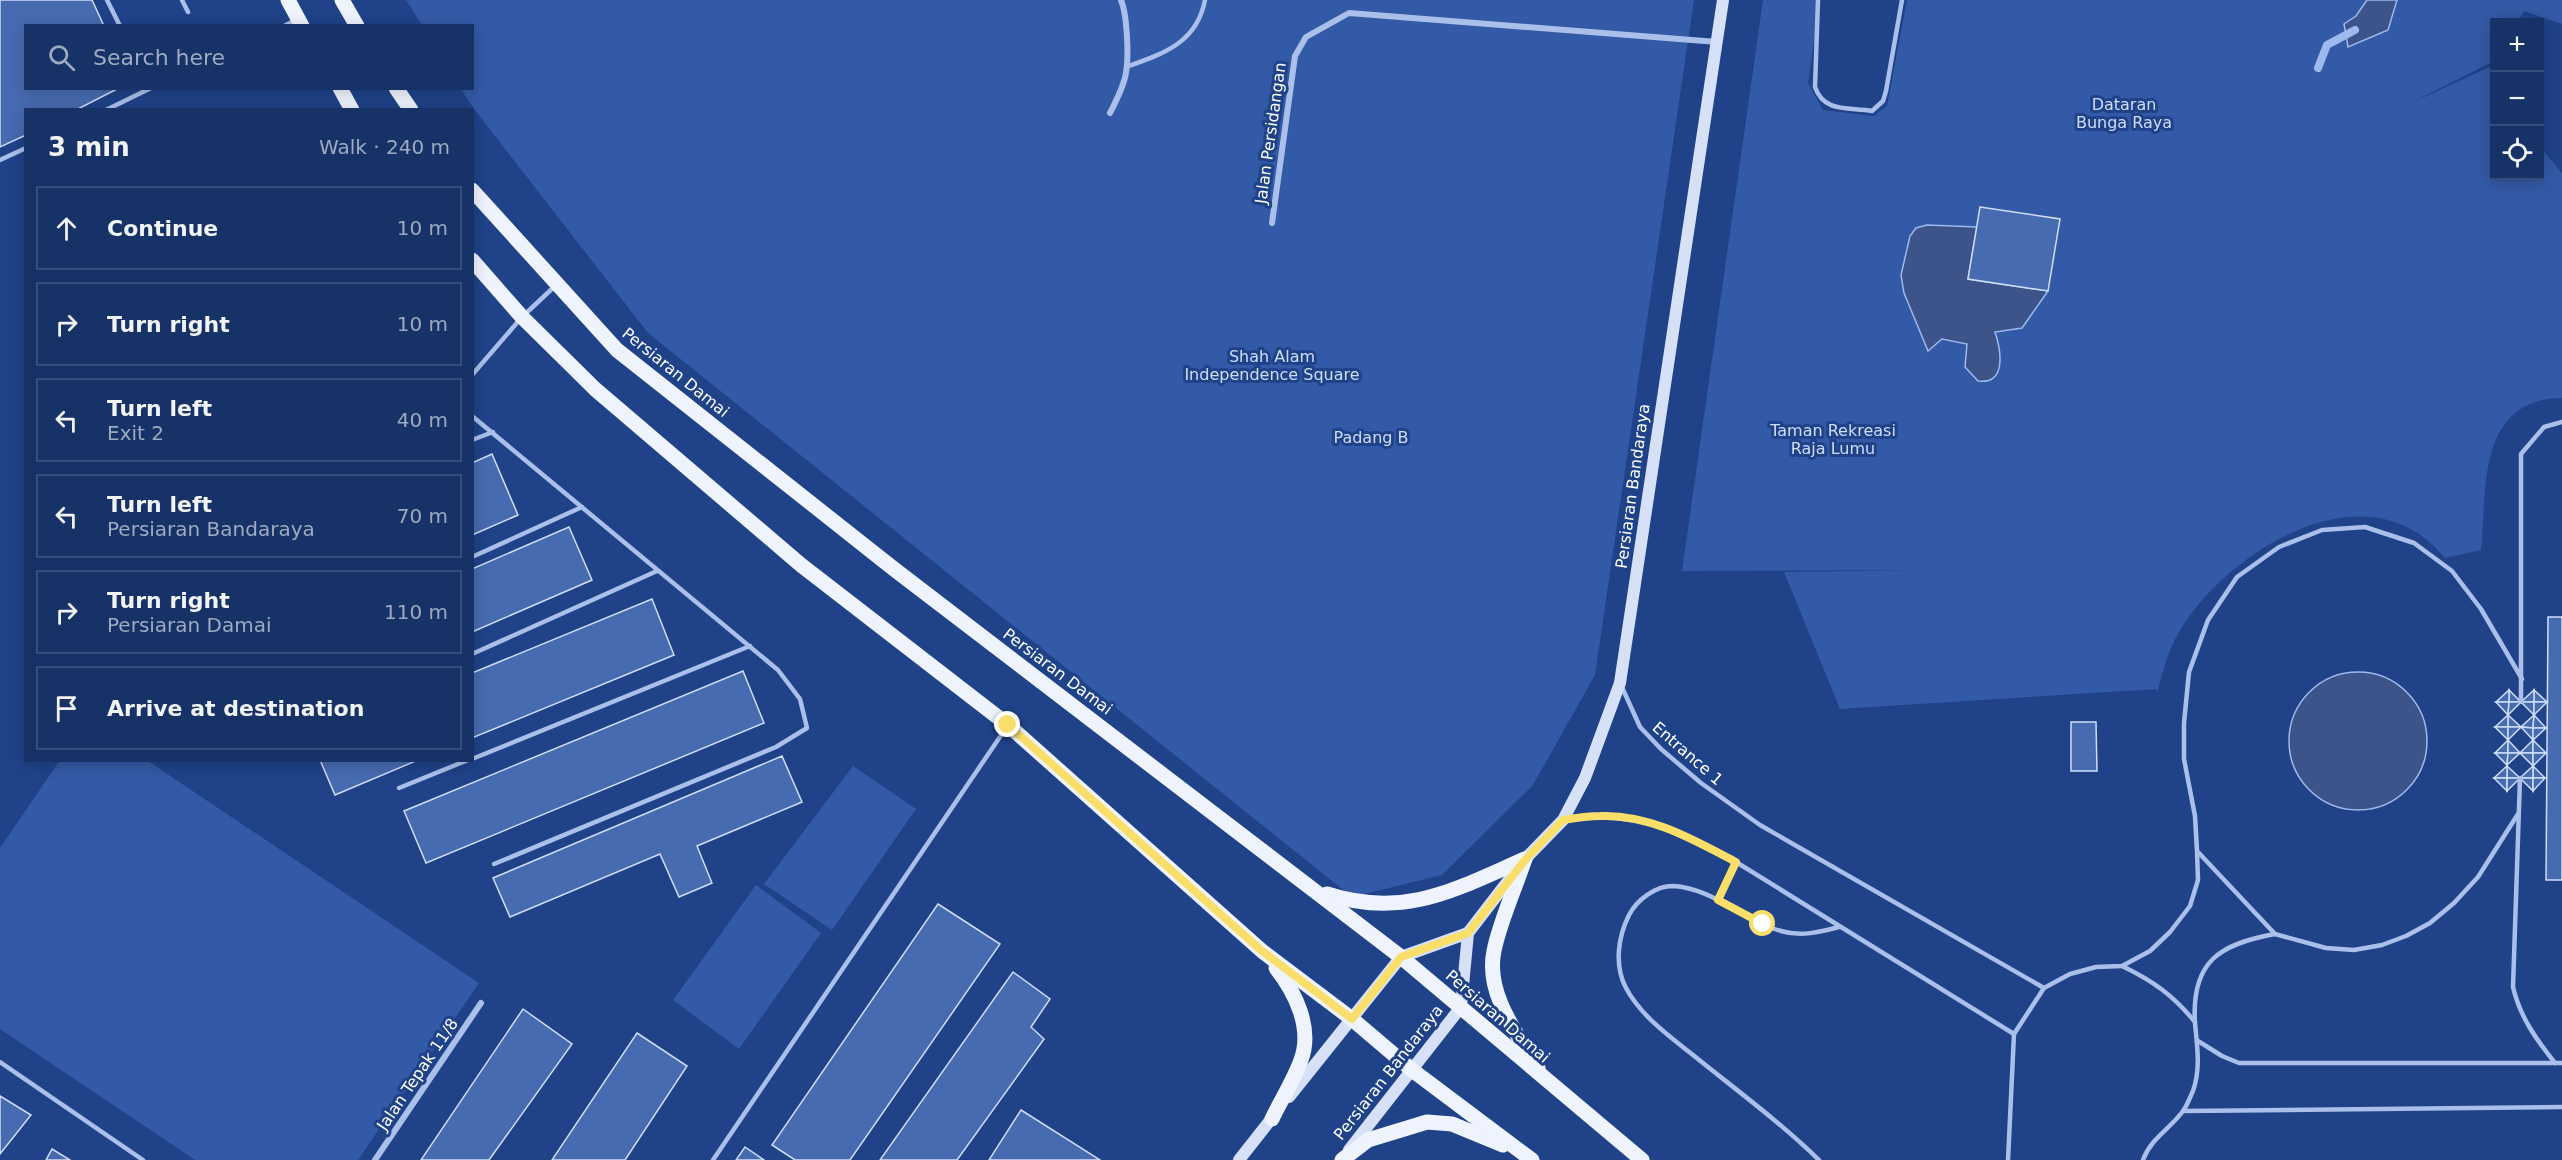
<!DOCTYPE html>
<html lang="en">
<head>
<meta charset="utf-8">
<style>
	body { margin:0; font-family:"DejaVu Sans",sans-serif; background:#243e70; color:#f1f3f6 }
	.controls { position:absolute; right:18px; top:18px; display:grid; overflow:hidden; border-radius:0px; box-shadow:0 3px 15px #0003 }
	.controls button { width:54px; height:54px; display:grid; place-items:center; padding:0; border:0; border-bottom:2px solid #364d7b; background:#173267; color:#f1f3f6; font:30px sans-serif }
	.stop { position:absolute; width:18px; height:18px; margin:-14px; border:4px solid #f9df6a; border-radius:50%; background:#fff }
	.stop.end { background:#f9df6a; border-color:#fff; box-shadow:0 2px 6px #0008 }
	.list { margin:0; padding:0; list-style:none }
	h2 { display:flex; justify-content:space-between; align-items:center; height:78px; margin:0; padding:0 24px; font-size:26px }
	h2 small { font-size:20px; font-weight:400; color:#9eaac0 }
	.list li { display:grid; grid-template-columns:39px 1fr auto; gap:18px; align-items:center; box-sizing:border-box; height:84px; margin:0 12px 12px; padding:0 12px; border:2px solid #364d7b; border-radius:0px }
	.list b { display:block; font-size:22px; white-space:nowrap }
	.list p { margin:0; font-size:20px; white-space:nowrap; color:#9eaac0 }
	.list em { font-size:20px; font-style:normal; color:#9eaac0 }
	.icon { flex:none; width:33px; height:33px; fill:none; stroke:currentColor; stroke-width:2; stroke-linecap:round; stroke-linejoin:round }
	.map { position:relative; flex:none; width:2562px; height:1160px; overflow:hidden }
	.search { position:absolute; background:#173267; box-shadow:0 3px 15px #0003; left:24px; top:24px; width:450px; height:66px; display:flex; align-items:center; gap:15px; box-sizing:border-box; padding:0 21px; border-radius:0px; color:#9eaac0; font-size:22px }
	.panel { position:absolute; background:#173267; box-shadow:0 3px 15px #0003; left:24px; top:108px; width:450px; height:654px; border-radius:0px }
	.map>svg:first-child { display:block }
</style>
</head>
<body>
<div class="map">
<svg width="2562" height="1160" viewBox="0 0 2562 1160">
	<rect width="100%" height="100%" fill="#1f4289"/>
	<!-- green -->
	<g fill="#335aa6" fill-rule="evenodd">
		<path d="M 406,0 L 1694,0 L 1595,675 L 1533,785 L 1442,875 L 1352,897 L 648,333 L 474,109 L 461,89 L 472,88 L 472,26 L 422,25 Z"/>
		<path d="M 1763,0 L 1820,0 L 1808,83 L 1823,110 L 1874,116 L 1887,106 L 1907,0 L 2562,0 L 2562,24 L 2524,11 L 2517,22 L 2494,22 L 2494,61 L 2409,104 L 2494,65 L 2494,176 L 2540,176 L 2540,147 L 2562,173 L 2562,398 C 2477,399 2487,489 2481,550 L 2445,558 C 2370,466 2238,545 2186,621 C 2170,643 2164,667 2157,693 L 2156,689 L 1840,709 L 1784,572 L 1925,570 L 1682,571 ZM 1980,207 L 2060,219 L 2048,291 L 2022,327 L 1995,332 L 1967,344 L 1942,339 L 1904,293 L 1901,275 L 1910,236 L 1927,225 L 1977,227 Z"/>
		<path d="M 60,760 L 148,761 L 479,983 L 358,1160 L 195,1160 L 0,1029 L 0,848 Z"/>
		<path d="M 853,766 L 916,809 L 832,930 L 764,884 Z"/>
		<path d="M 756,885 L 821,933 L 739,1049 L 673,1000 Z"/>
	</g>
	<!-- water -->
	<g fill="#3c5489" stroke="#9db9ed" stroke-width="1.5">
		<path d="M 2367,0 L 2397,0 L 2388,30 L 2348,47 L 2344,24 L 2356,16 Z"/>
		<path d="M 1927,225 L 1977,227 L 1968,279 L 2048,291 L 2022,328 L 1995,332 C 2001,350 2007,385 1978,381 L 1965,367 L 1967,344 L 1942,339 L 1928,351 L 1904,293 L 1901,275 L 1910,236 L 1916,228 Z"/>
		<circle cx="2358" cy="741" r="69"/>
	</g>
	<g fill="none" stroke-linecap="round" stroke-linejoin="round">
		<!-- stream -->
		<path stroke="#9db9ed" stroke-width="8" d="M 2318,68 L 2327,45 L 2355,30"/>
	</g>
	<!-- building -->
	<g fill="#476bb1" stroke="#cfddf8" stroke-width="1.5">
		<path d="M 0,0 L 92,0 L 104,26 L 26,26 L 26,88 L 119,88 L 76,110 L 26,110 L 26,135 L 0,147 Z"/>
		<path d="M 1980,207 L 2060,219 L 2048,291 L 1968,279 Z"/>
		<path d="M 492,454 L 518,515 L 472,535 L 472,463 Z"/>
		<path d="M 569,527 L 592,580 L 472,632 L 472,569 Z"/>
		<path d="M 652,599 L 674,655 L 472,738 L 472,673 Z"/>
		<path d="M 2548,617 L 2562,617 L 2562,880 L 2546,880 Z"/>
		<path d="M 743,671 L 764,723 L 426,863 L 404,811 Z"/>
		<path d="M 2509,690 L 2521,702 L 2509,702 Z"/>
		<path d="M 2509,690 L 2509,702 L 2496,702 Z"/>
		<path d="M 2534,690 L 2547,702 L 2534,702 Z"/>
		<path d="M 2534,690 L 2534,702 L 2521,702 Z"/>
		<path d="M 2496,702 L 2509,702 L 2508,715 Z"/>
		<path d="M 2509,702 L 2521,702 L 2508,715 Z"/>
		<path d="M 2521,702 L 2534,702 L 2534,715 Z"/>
		<path d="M 2534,702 L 2547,702 L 2534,715 Z"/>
		<path d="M 2508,715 L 2521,727 L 2508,727 Z"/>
		<path d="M 2508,715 L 2508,727 L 2495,727 Z"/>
		<path d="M 2534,715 L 2533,728 L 2521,727 Z"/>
		<path d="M 2534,715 L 2546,728 L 2533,728 Z"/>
		<path d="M 2071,722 L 2096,722 L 2097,771 L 2071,771 Z"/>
		<path d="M 2495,727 L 2508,727 L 2508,740 Z"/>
		<path d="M 2508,727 L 2521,727 L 2508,740 Z"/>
		<path d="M 2521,727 L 2533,728 L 2533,740 Z"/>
		<path d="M 2533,728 L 2546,728 L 2533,740 Z"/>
		<path d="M 2508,740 L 2508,753 L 2495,753 Z"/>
		<path d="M 2508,740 L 2520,753 L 2508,753 Z"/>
		<path d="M 2533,740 L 2533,753 L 2520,753 Z"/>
		<path d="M 2533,740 L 2546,753 L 2533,753 Z"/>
		<path d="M 2495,753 L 2508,753 L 2507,765 Z"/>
		<path d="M 2508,753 L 2520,753 L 2507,765 Z"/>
		<path d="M 2520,753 L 2533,753 L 2533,766 Z"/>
		<path d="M 2533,753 L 2546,753 L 2533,766 Z"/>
		<path d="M 782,756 L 802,802 L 697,846 L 712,883 L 679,897 L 660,854 L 510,917 L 493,878 Z"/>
		<path d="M 320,760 L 418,760 L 335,795 Z"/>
		<path d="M 2507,766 L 2520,778 L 2507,778 Z"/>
		<path d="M 2507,766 L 2507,778 L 2494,778 Z"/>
		<path d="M 2533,766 L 2545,778 L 2533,778 Z"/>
		<path d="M 2533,766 L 2533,778 L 2520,778 Z"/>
		<path d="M 2494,778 L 2507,778 L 2507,791 Z"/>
		<path d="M 2507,778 L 2520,778 L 2507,791 Z"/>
		<path d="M 2520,778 L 2533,778 L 2533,791 Z"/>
		<path d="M 2533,778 L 2545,778 L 2533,791 Z"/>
		<path d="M 938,904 L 1000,944 L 850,1160 L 795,1160 L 772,1145 Z"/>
		<path d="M 1013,972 L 1050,999 L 1031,1027 L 1044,1039 L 957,1160 L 880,1160 Z"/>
		<path d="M 523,1009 L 572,1044 L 489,1160 L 421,1160 Z"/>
		<path d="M 637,1033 L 687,1066 L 625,1160 L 552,1160 Z"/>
		<path d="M 0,1096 L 31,1115 L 0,1154 Z"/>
		<path d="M 1021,1110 L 1100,1160 L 989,1160 Z"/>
		<path d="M 745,1147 L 764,1160 L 736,1160 Z"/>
		<path d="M 52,1149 L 70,1160 L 46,1160 Z"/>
	</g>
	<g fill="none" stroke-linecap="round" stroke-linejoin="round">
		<!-- service -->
		<g stroke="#aac0eb" stroke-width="4.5">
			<path d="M 107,0 L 120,26"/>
			<path d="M 182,0 L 188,12"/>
			<path d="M 1818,0 L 1815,87 C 1824,113 1848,107 1872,111 L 1883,101 L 1886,91 L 1902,0"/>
			<path d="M 284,26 L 296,20"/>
			<path d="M 1129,66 C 1165,53 1197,42 1205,0"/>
			<path d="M 106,110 L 151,88"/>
			<path d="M 0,160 L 26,148"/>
			<path d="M 472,375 L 522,317 L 555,286"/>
			<path d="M 472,416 L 778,670 L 800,699 L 807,728 L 776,747 L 494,864"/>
			<path d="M 472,440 L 493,432"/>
			<path d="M 472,557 L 582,507"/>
			<path d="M 472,654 L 657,571"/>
			<path d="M 1621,685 L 1640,727 L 1661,749 L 1701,783 L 1760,825 L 2044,988"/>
			<path d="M 2521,702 L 2521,454 L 2544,427 L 2562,422"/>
			<path d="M 472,759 L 750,646"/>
			<path d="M 2520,778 L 2513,987 C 2520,1017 2536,1039 2555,1063"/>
			<path d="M 399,788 L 468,760"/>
			<path d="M 2518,814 L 2478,877 L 2454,903 L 2430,923 L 2406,936 L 2382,945 L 2354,950 L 2326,948 L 2275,934 L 2197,851 L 2195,816 L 2184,759 L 2184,723 L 2189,672 L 2208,620 L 2237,577 L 2279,547 L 2322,530 L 2365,527 L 2414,543 L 2452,571 L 2481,609 L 2522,679"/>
			<path d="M 1565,820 L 1602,816 L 1652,823 L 1676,831 L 1736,862 L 2014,1034"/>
			<path d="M 1718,900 L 1736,862"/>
			<path d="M 2122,966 C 2153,981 2173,995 2195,1022"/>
			<path d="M 2198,1041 L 2222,1056 L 2239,1063 L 2562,1063"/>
			<path d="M 0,1062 L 143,1160"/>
			<path d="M 2184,1111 L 2562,1107"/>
			<path d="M 713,1160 L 1006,728"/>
			<path d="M 1819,1160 C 1780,1122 1735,1089 1693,1055 C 1669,1036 1641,1016 1626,988 C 1614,965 1618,937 1629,915 C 1637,900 1655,886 1673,886 C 1713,888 1744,921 1781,931 C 1801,937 1820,932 1839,927"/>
			<path d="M 2008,1160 L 2014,1034 L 2044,988 L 2070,974 L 2096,967 L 2122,966 L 2150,951 L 2170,932 L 2190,906 L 2198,880 L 2197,852"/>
			<path d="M 2143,1160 C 2151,1138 2170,1129 2183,1111 C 2187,1106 2190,1097 2193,1091 C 2201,1068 2197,1046 2195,1023 C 2191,961 2220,944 2275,934"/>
		</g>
		<!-- minor -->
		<g stroke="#aac0eb" stroke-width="6">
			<path d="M 1110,113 C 1126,82 1129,72 1127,37 C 1126,24 1126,12 1121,0"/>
			<path d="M 1272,223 L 1295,56 L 1306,37 L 1349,13 L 1717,42"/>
			<path d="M 375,1160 L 481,1003"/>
		</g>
		<!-- secondary -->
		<g stroke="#d6e1f8" stroke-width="12">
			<path d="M 1289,1097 L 1401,957 L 1468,933"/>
			<path d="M 1349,1150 L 1461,1007 L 1468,933 L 1525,859 L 1563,820 L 1585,778 L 1620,683 L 1723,0"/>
			<path d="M 1239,1160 L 1276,1113"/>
		</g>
		<!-- primary -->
		<g stroke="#eff3fe" stroke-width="15">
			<path d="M 288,0 L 302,26"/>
			<path d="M 342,0 L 357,26"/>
			<path d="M 340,88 L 352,110"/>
			<path d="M 396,88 L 411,110"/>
			<path d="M 472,190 L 617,350 L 894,569 L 1401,957 L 1642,1160"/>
			<path d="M 472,260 L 522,317 L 595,389 L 801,565 L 1008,725 L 1262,951 L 1352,1019 L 1412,1070 L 1532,1160"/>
			<path d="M 1525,859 C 1516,886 1499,924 1494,951 C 1485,993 1517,1034 1538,1068"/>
			<path d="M 1327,894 C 1405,919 1456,889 1525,859"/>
			<path d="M 1272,1119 C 1281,1100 1294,1080 1301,1060 C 1313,1028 1295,992 1276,968"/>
			<path d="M 1342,1160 L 1368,1140 L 1427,1122 L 1452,1124 L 1503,1145"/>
		</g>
	</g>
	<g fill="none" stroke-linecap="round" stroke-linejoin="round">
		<!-- route -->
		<path stroke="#f9df6a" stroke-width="8" d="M 1008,725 L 1262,951 L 1352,1019 L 1401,957 L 1468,933 L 1525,860 L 1563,820 C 1575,818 1588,816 1600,816 C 1650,814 1694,840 1736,862 L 1718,900 L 1763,924"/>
	</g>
	<g text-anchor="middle" stroke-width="6" stroke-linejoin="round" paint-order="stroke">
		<!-- park labels -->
		<g font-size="16" fill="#cfddf8" stroke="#1f4289">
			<text x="2124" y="110">Dataran<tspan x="2124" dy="18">Bunga Raya</tspan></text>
			<text x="1272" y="362">Shah Alam<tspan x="1272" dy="18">Independence Square</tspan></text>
			<text x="1833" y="436">Taman Rekreasi<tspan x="1833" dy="18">Raja Lumu</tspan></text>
			<text x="1371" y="443">Padang B</text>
		</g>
		<!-- street labels -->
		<g font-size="16" fill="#fff" stroke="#1f4289">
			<text transform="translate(1270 133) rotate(-82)" y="6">Jalan Persidangan</text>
			<text transform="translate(676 372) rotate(39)" y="6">Persiaran Damai</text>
			<text transform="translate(1632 486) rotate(-82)" y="6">Persiaran Bandaraya</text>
			<text transform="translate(1058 671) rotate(37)" y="6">Persiaran Damai</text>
			<text transform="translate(1688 753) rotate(41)" y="6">Entrance 1</text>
			<text transform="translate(1498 1016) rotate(41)" y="6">Persiaran Damai</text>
			<text transform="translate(1388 1072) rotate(-52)" y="6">Persiaran Bandaraya</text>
			<text transform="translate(417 1074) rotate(-56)" y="6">Jalan Tepak 11/8</text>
		</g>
	</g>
</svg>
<div class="controls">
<button>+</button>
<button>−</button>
<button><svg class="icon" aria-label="locate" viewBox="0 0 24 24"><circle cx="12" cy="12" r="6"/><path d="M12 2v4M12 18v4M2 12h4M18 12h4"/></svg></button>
</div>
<div class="stop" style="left:1763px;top:924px"></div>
<div class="stop end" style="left:1008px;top:725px"></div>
<div class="search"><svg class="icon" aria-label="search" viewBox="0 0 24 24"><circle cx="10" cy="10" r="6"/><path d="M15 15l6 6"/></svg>Search here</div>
<section class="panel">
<h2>3 min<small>Walk · 240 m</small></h2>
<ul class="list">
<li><svg class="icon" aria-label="ahead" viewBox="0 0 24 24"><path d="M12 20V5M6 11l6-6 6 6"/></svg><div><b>Continue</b></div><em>10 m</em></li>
<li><svg class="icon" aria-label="right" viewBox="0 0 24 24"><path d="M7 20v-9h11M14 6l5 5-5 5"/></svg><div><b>Turn right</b></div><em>10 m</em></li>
<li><svg class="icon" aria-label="left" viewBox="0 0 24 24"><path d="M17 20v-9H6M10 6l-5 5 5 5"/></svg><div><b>Turn left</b><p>Exit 2</p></div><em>40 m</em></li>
<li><svg class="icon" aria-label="left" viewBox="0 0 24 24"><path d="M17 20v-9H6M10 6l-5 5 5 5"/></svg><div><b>Turn left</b><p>Persiaran Bandaraya</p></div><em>70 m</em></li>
<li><svg class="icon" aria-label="right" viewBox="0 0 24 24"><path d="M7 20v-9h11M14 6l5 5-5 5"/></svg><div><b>Turn right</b><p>Persiaran Damai</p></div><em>110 m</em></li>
<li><svg class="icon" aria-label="arrive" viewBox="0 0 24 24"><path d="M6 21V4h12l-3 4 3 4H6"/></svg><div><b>Arrive at destination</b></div></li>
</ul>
</section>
</div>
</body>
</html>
